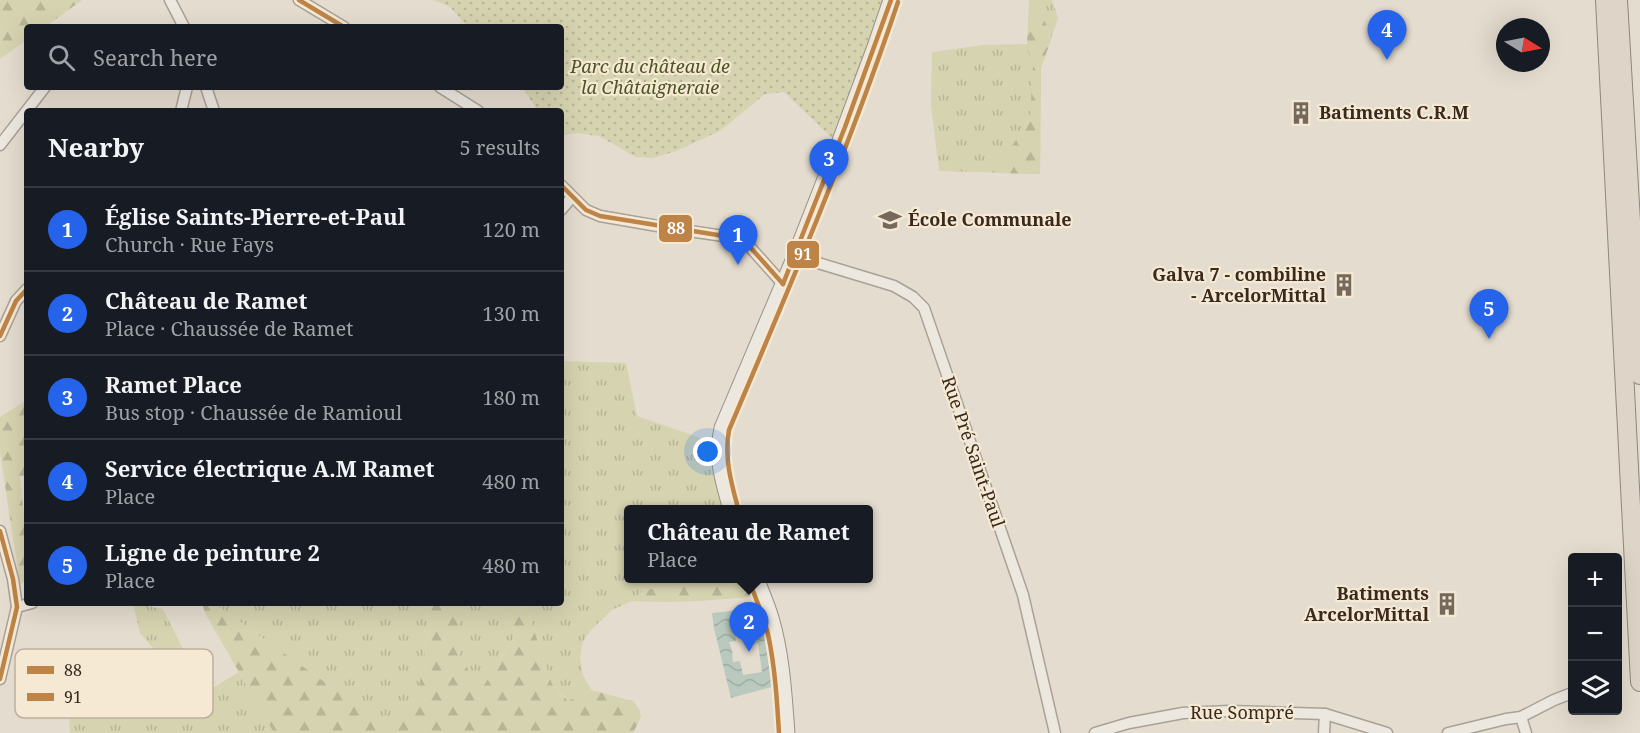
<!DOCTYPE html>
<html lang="en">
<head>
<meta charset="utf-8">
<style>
	body { margin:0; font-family:"Noto Serif",serif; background:#20242c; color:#f1f3f6 }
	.controls { position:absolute; right:18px; bottom:18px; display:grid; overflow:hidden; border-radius:6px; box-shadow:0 6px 24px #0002 }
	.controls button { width:54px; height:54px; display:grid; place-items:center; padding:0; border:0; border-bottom:2px solid #363941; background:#171b24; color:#f1f3f6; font:30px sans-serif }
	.compass { position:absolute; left:1496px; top:18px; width:54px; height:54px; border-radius:50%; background:#171b24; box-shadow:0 6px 24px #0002; rotate:100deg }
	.you { position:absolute; left:708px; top:452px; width:21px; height:21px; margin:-15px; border:4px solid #fff; border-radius:50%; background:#1a73e8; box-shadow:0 0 0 9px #1a73e833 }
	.badge { display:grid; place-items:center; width:39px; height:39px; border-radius:50%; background:#2563eb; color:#fff; font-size:20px; font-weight:700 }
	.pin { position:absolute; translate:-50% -50px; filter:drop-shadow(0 2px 3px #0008) }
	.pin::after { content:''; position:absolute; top:32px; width:21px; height:18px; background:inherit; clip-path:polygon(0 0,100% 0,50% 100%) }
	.popup { position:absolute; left:624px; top:505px; width:249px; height:78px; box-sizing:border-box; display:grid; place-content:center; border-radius:6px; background:#171b24; filter:drop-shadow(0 2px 4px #0005); font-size:20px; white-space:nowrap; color:#9ea1a6 }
	.popup b { font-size:22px; color:#f1f3f6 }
	.popup::after { content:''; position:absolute; left:50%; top:100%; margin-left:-12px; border:12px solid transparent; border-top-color:#171b24 }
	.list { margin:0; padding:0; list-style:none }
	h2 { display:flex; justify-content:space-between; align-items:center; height:78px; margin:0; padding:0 24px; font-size:26px }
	h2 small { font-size:20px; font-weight:400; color:#9ea1a6 }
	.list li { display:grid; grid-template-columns:39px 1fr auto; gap:18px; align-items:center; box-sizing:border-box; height:84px; padding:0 24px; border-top:2px solid #363941 }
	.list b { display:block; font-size:22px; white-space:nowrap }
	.list p { margin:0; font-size:20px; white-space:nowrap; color:#9ea1a6 }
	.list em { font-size:20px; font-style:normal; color:#9ea1a6 }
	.icon { flex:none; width:33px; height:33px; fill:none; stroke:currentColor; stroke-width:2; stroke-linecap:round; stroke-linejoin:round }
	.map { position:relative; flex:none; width:1640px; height:733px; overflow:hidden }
	.search { position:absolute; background:#171b24; box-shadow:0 6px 24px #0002; left:24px; top:24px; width:540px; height:66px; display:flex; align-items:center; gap:15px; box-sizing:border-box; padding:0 21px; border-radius:6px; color:#9ea1a6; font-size:22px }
	.panel { position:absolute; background:#171b24; box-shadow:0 6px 24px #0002; left:24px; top:108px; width:540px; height:498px; border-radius:6px }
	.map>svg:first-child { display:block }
</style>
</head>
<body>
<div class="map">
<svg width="1640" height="733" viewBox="0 0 1640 733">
	<defs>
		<pattern id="grass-tufts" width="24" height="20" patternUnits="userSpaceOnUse" patternTransform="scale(1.5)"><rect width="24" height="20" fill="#d6d3b0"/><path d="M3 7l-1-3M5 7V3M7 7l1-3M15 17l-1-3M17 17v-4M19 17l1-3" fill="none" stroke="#b8b597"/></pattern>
		<pattern id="forest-firs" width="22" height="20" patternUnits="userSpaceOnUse" patternTransform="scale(1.5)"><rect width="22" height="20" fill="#d6d3b0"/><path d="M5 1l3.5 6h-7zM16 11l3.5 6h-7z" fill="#b8b597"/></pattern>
		<pattern id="park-dots" width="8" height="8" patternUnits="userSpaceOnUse" patternTransform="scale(1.5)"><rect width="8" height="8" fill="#d6d3b0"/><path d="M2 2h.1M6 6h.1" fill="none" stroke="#b8b597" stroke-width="1.8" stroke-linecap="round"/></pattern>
		<pattern id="water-waves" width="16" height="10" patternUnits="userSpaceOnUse" patternTransform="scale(1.5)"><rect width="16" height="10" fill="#b9c9be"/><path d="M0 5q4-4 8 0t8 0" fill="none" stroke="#a0ada3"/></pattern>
	</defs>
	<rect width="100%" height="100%" fill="#e4dcce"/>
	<!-- grass -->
	<g fill="url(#grass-tufts)">
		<path d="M 1029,0 L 1052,0 L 1058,18 L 1041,68 L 1040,174 L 939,171 L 931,105 L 932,52 L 983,45 L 1027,44 Z"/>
		<path d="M 561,361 L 626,363 L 637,416 L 709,441 L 712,472 L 723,509 L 629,510 L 629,578 L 700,579 L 689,584 L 644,590 L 632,601 L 612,610 L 590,631 L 582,643 L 580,658 L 583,675 L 591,690 L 569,701 L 552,684 L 525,603 L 561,603 Z"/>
		<path d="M 133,603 L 163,609 L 182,647 L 201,695 L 239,672 L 274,733 L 70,733 L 69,713 L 115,675 L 148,677 L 158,654 L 140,633 Z"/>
		<path d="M 213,603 L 426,603 L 429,630 L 417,697 L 383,723 Z"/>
		<path d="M 466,603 L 505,603 L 515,636 L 481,691 L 459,657 L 459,605 Z"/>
	</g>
	<!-- forest -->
	<g fill="url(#forest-firs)">
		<path d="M 0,0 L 82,0 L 45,27 L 27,27 L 27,40 L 0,59 Z"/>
		<path d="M 1029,13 L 1042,15 L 1052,37 L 1041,68 L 1040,174 L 995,173 L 1030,118 L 1033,66 L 1027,44 Z"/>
		<path d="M 27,400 L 27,476 L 20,476 L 27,548 L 27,581 L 20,584 L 0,452 L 0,417 Z"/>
		<path d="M 700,579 L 747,579 L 754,593 L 753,597 C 712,600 673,604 632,601 L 644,590 L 689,584 Z"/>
		<path d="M 202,603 L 213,603 L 383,723 L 417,697 L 429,630 L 426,603 L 466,603 L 459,605 L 460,657 L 481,690 L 515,637 L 505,603 L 525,603 L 552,684 L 568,701 L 591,690 L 633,701 L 639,709 L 641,717 L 633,733 L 274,733 L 205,613 Z"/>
	</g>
	<!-- park -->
	<path fill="url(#park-dots)" d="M 434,0 L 884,0 L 834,140 L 784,92 L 765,94 L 720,131 L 676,151 L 653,158 L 636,157 L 599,136 L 577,133 L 561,135 L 561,111 L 538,111 L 522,87 L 561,87 L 561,27 L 468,27 L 450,7 Z"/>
	<!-- water -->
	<path fill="url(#water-waves)" fill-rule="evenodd" d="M 757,608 L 760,611 L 775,686 L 731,698 L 714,628 L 712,613 ZM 739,630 L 744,631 L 748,637 L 750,637 L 752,644 L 758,643 L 762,672 L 743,675 L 740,661 L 733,662 L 732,650 L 729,642 L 736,641 L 735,635 Z"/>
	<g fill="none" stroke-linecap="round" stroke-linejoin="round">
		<!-- minor casing -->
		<g stroke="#aaa196" stroke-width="13">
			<g id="minor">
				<path d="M 170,0 L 184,27"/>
				<path d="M 299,0 L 344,27"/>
				<path d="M 206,87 L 214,111"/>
				<path d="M 440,87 L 478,111"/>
				<path d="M 181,111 L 187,87"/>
				<path d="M 0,145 L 45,87"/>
				<path d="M 561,185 L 586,210 L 600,216 L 669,228 L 730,237 L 750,247 L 783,284"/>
				<path d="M 561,210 L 572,197"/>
				<path d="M 795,256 L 894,286 L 913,297 L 924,308 L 1023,595 L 1055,733"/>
				<path d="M 0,336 L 16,301 L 27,289"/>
				<path d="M 0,531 L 13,579 L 17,607 L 0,679"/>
				<path d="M 17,607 L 32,603"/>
				<path d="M 1521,717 L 1526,733"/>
				<path d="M 1095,733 L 1129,723 L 1183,713 L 1230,711 L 1325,714 L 1387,733"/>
				<path d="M 1324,733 L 1325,714"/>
				<path d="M 1448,733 L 1506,719 L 1521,717 L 1554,700 L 1572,693"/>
			</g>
		</g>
		<!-- secondary casing -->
		<g stroke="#999086" stroke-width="17">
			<g id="secondary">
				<path d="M 731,510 C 723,480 715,459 722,428 L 795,256 L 838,146 L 876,44 L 891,0"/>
				<path d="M 756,578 C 761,591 767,604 771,618 C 782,655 784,694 787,733"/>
			</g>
		</g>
		<!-- trunk casing -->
		<g stroke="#8f877d" stroke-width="20">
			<g id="trunk">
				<path d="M 1605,0 L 1640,682"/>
				<path d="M 1618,0 L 1640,375"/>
			</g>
		</g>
		<!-- minor -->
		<use href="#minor" stroke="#ece7df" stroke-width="10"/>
		<!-- secondary -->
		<use href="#secondary" stroke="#ece7df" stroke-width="15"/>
		<!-- trunk -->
		<use href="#trunk" stroke="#ded4c8" stroke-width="18"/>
		<!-- bus-1 casing -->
		<g stroke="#f5e9d3" stroke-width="9">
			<g id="bus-1">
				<path d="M 299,0 L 344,27"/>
				<path d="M 561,185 L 586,210 L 600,216 L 730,237 L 750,247 L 783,284"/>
				<path d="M 783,284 L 845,127 L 891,0"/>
				<path d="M 0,336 L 16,301 L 27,289"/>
				<path d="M 0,531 L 13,579 L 17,607 L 0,679"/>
			</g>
		</g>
		<!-- bus-2 casing -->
		<g stroke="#f5e9d3" stroke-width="9">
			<g id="bus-2">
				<path d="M 738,508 C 731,482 724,458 729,430 C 789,289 849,148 898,2"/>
				<path d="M 749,581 C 756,598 763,616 768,634 C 775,667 777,700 779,733"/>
			</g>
		</g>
		<!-- bus-1 -->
		<use href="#bus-1" stroke="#be8447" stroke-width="4.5"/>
		<!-- bus-2 -->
		<use href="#bus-2" stroke="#be8447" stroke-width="4.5"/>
	</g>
	<!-- icons -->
	<defs>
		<g id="building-bare" transform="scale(1.8)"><path d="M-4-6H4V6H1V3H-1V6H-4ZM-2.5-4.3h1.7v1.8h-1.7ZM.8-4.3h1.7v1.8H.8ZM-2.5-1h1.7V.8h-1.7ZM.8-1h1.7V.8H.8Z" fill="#75685c" stroke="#f5e9d3" stroke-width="2.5" paint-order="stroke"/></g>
		<g id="school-bare" transform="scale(1.8)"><path d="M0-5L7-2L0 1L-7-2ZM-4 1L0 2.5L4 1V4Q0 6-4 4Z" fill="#75685c" stroke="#f5e9d3" stroke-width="2.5" paint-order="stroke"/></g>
	</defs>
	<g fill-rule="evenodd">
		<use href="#building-bare" x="1301" y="113"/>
		<use href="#school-bare" x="890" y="220"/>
		<use href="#building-bare" x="1344" y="285"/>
		<use href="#building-bare" x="1447" y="604"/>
	</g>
	<g text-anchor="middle" stroke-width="4.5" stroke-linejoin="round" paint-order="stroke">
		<!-- park labels -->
		<g font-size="18" font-style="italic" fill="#4d5525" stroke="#f5e9d3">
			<text x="650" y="73">Parc du château de<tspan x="650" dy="21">la Châtaigneraie</tspan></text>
		</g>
		<!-- poi labels -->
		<g font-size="18" font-weight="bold" fill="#39291e" stroke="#f5e9d3" text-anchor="start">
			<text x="1319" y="119">Batiments C.R.M</text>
			<text x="908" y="226">École Communale</text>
			<text x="1326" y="281" text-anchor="end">Galva 7 - combiline<tspan x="1326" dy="21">- ArcelorMittal</tspan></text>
			<text x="1429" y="600" text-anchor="end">Batiments<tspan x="1429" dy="21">ArcelorMittal</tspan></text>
		</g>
		<!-- street labels -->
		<g font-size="18" fill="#39291e" stroke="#f5e9d3">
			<text transform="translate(973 452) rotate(71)" y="6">Rue Pré Saint-Paul</text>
			<text x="1242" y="719">Rue Sompré</text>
		</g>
	</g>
	<!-- legend -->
	<rect x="15" y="649" width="198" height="69" rx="9" fill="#f5e9d3" stroke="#bdaf9d" stroke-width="1.5"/>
	<rect x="27" y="666" width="27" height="8" fill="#be8447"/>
	<rect x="27" y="693" width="27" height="8" fill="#be8447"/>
	<g font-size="16" fill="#39291e">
		<text x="64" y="676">88</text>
		<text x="64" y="703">91</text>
	</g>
	<g stroke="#f5e9d3" stroke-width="2">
		<rect x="658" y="214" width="35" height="29" rx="6" fill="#be8447"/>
		<rect x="786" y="240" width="34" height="29" rx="6" fill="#be8447"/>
	</g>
	<g font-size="16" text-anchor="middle" font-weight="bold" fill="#fff">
		<text x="676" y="234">88</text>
		<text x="803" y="260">91</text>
	</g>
</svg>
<div class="controls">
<button>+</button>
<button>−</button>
<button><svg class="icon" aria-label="layers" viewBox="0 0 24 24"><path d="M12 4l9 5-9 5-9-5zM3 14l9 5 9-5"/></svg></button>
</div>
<svg class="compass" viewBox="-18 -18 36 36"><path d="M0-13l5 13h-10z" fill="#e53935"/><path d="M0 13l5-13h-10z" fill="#9ea1a6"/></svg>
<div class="you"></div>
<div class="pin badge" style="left:738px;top:265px">1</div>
<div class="pin badge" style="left:749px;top:652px">2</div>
<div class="popup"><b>Château de Ramet</b>Place</div>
<div class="pin badge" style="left:829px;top:189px">3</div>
<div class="pin badge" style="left:1387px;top:60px">4</div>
<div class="pin badge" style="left:1489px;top:339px">5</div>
<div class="search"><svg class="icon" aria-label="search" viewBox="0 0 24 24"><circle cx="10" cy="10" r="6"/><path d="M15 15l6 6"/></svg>Search here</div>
<section class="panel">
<h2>Nearby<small>5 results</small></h2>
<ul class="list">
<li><span class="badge">1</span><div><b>Église Saints-Pierre-et-Paul</b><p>Church · Rue Fays</p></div><em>120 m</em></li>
<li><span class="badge">2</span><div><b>Château de Ramet</b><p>Place · Chaussée de Ramet</p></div><em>130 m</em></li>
<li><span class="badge">3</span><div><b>Ramet Place</b><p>Bus stop · Chaussée de Ramioul</p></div><em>180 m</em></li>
<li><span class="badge">4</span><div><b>Service électrique A.M Ramet</b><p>Place</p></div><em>480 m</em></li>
<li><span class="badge">5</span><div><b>Ligne de peinture 2</b><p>Place</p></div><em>480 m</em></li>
</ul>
</section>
</div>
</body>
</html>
